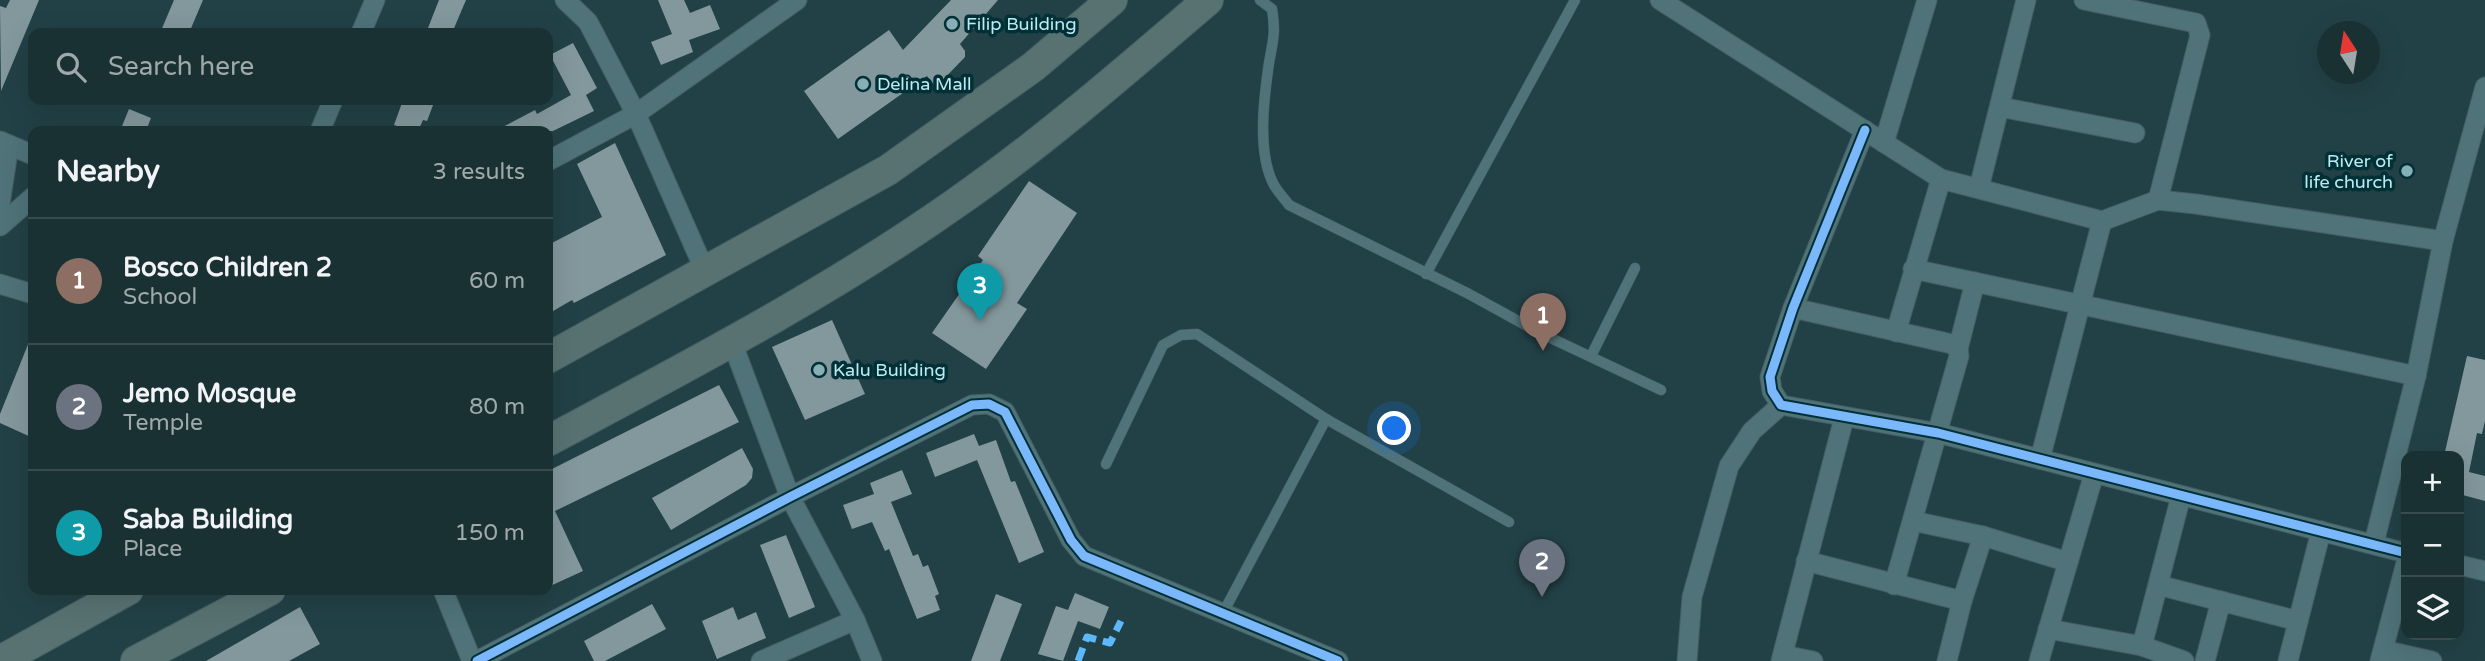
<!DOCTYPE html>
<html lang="en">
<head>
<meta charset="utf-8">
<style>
	body { margin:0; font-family:"Varela Round",sans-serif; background:#23393c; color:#f1f3f6 }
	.controls { position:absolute; right:21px; bottom:21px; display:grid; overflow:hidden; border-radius:14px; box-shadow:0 7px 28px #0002 }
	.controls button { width:63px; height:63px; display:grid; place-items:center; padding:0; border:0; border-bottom:2px solid #384c4f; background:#1a3134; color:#f1f3f6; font:35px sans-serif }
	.compass { position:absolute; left:2317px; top:21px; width:63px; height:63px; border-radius:50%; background:#1a3134; box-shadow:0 7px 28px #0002; rotate:348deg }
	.you { position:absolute; left:1395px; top:429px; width:24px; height:24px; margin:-18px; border:5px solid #fff; border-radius:50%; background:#1a73e8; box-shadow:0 0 0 10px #1a73e833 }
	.badge { display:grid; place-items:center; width:46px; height:46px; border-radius:50%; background:#e797bd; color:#fff; font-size:23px; font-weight:700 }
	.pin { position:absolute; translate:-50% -58px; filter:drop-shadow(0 2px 4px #0008) }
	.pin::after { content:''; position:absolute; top:37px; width:24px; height:21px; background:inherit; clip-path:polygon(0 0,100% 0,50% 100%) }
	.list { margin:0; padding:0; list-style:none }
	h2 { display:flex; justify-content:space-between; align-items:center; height:91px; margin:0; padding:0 28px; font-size:30px }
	h2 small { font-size:23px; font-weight:400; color:#9fa9ac }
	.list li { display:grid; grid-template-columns:46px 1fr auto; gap:21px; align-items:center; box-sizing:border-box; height:126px; padding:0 28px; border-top:2px solid #384c4f }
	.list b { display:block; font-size:26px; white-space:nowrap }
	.list p { margin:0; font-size:23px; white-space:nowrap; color:#9fa9ac }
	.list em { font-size:23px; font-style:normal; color:#9fa9ac }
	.icon { flex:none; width:38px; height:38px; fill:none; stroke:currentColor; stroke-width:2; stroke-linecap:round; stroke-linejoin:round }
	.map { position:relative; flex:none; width:2485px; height:661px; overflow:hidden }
	.search { position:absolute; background:#1a3134; box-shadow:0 7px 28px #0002; left:28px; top:28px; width:525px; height:77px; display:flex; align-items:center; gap:18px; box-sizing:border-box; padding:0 24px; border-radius:14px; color:#9fa9ac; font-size:26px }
	.panel { position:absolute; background:#1a3134; box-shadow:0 7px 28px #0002; left:28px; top:126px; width:525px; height:469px; border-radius:14px }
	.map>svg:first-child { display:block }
</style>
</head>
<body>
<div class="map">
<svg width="2485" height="661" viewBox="0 0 2485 661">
	<rect width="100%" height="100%" fill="#224146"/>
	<!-- building -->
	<g fill="#83989d">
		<path d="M 10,0 L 39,0 L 1,91 L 0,6 L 6,8 Z"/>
		<path d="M 174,0 L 203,0 L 189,33 L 160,33 Z"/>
		<path d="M 439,0 L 466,0 L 452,33 L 426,33 Z"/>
		<path d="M 658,0 L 684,0 L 690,13 L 710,5 L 720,29 L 689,40 L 693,52 L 661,65 L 651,42 L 672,34 Z"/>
		<path d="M 951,0 L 998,0 L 960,44 L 965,51 L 965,57 L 936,87 L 927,76 L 838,139 L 804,91 L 889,30 L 903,50 Z"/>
		<path d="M 573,43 L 597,88 L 586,95 L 594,111 L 553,131 L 495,131 L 535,110 L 537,114 L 571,95 L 550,55 Z"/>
		<path d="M 403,100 L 435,100 L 427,121 L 423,120 L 418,131 L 411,131 L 394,125 Z"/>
		<path d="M 129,109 L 151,118 L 146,131 L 120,131 Z"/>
		<path d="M 615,143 L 666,255 L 574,303 L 572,300 L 548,314 L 548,245 L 602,217 L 577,164 Z"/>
		<path d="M 1029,181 L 1077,213 L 1017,303 L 1027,309 L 986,369 L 932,333 L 983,260 L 978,256 Z"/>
		<path d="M 832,320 L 865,394 L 805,420 L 772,347 Z"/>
		<path d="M 33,332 L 33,438 L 0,423 L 0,414 Z"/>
		<path d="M 2467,356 L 2485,360 L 2485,421 L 2482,434 L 2477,433 L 2469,472 L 2485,476 L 2485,501 L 2459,494 L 2459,456 L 2444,456 Z"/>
		<path d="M 719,385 L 739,422 L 555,511 L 583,571 L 548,587 L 548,471 Z"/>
		<path d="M 974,434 L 979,446 L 996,440 L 1011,482 L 1015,481 L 1044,552 L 1019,563 L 977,460 L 935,477 L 926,453 Z"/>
		<path d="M 742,448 L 753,469 L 752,478 L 746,485 L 671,530 L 652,498 Z"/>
		<path d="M 902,470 L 912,494 L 891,502 L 913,556 L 918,554 L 923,567 L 928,565 L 939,594 L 935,596 L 940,610 L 917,619 L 889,549 L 885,551 L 872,522 L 852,529 L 843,505 L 874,494 L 870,483 Z"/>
		<path d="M 786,535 L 815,607 L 789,618 L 760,545 Z"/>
		<path d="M 1075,593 L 1109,607 L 1100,629 L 1078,621 L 1063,661 L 1038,654 L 1056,606 L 1068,610 Z"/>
		<path d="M 996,594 L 1022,604 L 1000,661 L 971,661 Z"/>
		<path d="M 652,604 L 666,629 L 605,661 L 594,661 L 584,641 Z"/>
		<path d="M 300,607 L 320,644 L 289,661 L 206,661 Z"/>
		<path d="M 733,607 L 738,620 L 756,612 L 766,638 L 717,659 L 702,621 Z"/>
	</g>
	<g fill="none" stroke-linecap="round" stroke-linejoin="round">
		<!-- service casing -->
		<g stroke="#445e63" stroke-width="11">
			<g id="service">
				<path d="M 1260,0 L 1272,9 C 1276,33 1273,40 1269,63 C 1264,97 1257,151 1273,183 C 1276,190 1284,198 1289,205 L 1469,294 L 1538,332 L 1661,390"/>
				<path d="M 1426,274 L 1575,0"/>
				<path d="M 1591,356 L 1635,268"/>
				<path d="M 1106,464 L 1163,345 L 1181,335 L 1197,334 L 1326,419 L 1509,522"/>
				<path d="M 1223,613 L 1326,419"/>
			</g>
		</g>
		<!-- minor casing -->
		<g stroke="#445e63" stroke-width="21">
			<g id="minor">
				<path d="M 565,0 L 588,22 L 636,114 L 705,271"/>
				<path d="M 1660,0 L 1941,179 L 2102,221 L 2158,200 L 2196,204 L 2443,241"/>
				<path d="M 2084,0 L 2196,23 L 2200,35 L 2158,200"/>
				<path d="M 361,33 L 375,0"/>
				<path d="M 2000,107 L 2135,133"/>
				<path d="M 1865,130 L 1793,308 L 1770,377 L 1772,391 L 1781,405 L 1938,433 L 2406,553"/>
				<path d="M 320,131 L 333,100"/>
				<path d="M 0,141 L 33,155"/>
				<path d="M 1884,143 L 1927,0"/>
				<path d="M 548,161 L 636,114 L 797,0"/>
				<path d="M 1979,188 L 2026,0"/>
				<path d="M 0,204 L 9,145"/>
				<path d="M 0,226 L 33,197"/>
				<path d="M 1913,269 L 2416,376"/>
				<path d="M 0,284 L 33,294"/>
				<path d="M 1793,308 L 1952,344 L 1958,349 L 1959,356 L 1894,585"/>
				<path d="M 1896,332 L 1941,179"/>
				<path d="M 732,342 L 790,497 L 855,620 L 872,661"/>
				<path d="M 1958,349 L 1975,282"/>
				<path d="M 2040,459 L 2102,221"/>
				<path d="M 1913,521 L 1983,536 L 2068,562"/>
				<path d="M 2374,543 L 2416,376 L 2443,241 L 2485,87"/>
				<path d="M 1806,561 L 1962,601"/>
				<path d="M 2459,565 L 2485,571"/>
				<path d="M 2158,585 L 2298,621"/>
				<path d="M 443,590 L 472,661"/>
				<path d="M 2048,629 L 2142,646 L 2184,661"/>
				<path d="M 2142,646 L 2181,496"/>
				<path d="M 2383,650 L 2432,661"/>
				<path d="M 1783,655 L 1813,661"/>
				<path d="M 477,661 L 790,497 L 972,405 L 989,404 L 1005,412 L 1071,540 L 1084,556 L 1338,661"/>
				<path d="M 761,661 L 855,620"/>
				<path d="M 1687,661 L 1692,597 L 1729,466 L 1752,431 L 1781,405"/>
				<path d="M 1781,661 L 1844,418"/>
				<path d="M 1947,661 L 1962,601 L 1983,536"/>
				<path d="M 2039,661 L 2094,474"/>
				<path d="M 2205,661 L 2221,601"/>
				<path d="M 2288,661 L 2321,531"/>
				<path d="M 2380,661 L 2406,563"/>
			</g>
		</g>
		<!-- primary casing -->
		<g stroke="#445e63" stroke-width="32">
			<g id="primary">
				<path d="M 548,358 L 888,170 L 1033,67 L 1112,0"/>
				<path d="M 548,441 C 686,367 827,294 956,203 C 1045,141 1126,70 1208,0"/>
				<path d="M 0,661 L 128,590"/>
				<path d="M 136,661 L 270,590"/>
			</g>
		</g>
		<!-- service -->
		<use href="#service" stroke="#4f7379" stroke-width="10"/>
		<!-- minor -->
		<use href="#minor" stroke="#4f7379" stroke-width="19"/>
		<!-- primary -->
		<use href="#primary" stroke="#587272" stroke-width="30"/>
		<!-- quiet -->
		<path stroke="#5cb8fa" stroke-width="7" stroke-dasharray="14 7" stroke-linecap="butt" d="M 1078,661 L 1087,637 L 1110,643 L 1121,621"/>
		<!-- cycleway casing -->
		<g stroke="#013037" stroke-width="13">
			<g id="cycleway">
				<path d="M 1865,130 L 1793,308 L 1770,377 L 1772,391 L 1781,405 L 1938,433 L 2406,553"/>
				<path d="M 477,661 L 790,497 L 972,405 L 989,404 L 1005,412 L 1071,540 L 1084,556 L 1338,661"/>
			</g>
		</g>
		<!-- cycleway -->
		<use href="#cycleway" stroke="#7ab7fb" stroke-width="9"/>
	</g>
	<!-- markers -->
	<g fill="#87b0b6" stroke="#013037" stroke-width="2.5">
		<circle cx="952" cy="24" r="7"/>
		<circle cx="863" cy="84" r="7"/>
		<circle cx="2407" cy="171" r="7"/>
		<circle cx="819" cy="370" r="7"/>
	</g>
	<g text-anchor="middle" stroke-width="7" stroke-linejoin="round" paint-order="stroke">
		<!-- poi labels -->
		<g font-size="18" fill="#bdebf3" stroke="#013037" text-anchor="start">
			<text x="966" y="30">Filip Building</text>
			<text x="877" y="90">Delina Mall</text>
			<text x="2393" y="167" text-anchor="end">River of<tspan x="2393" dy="21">life church</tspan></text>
			<text x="833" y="376">Kalu Building</text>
		</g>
	</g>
</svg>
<div class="controls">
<button>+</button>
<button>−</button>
<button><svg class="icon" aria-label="layers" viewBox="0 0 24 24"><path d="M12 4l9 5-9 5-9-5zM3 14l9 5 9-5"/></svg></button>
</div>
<svg class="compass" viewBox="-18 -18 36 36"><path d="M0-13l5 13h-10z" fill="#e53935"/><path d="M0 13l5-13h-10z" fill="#9fa9ac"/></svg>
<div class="you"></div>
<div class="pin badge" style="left:1543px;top:351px;background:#8d6e63">1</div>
<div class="pin badge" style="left:1542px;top:597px;background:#6b7280">2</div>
<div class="pin badge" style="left:980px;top:321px;background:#0f9aa8">3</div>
<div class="search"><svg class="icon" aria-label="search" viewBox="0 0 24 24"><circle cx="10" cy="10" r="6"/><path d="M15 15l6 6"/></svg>Search here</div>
<section class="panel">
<h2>Nearby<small>3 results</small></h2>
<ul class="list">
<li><span class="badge" style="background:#8d6e63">1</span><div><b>Bosco Children 2</b><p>School</p></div><em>60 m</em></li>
<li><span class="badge" style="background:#6b7280">2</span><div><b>Jemo Mosque</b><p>Temple</p></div><em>80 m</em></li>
<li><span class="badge" style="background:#0f9aa8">3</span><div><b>Saba Building</b><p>Place</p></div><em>150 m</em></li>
</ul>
</section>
</div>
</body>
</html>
